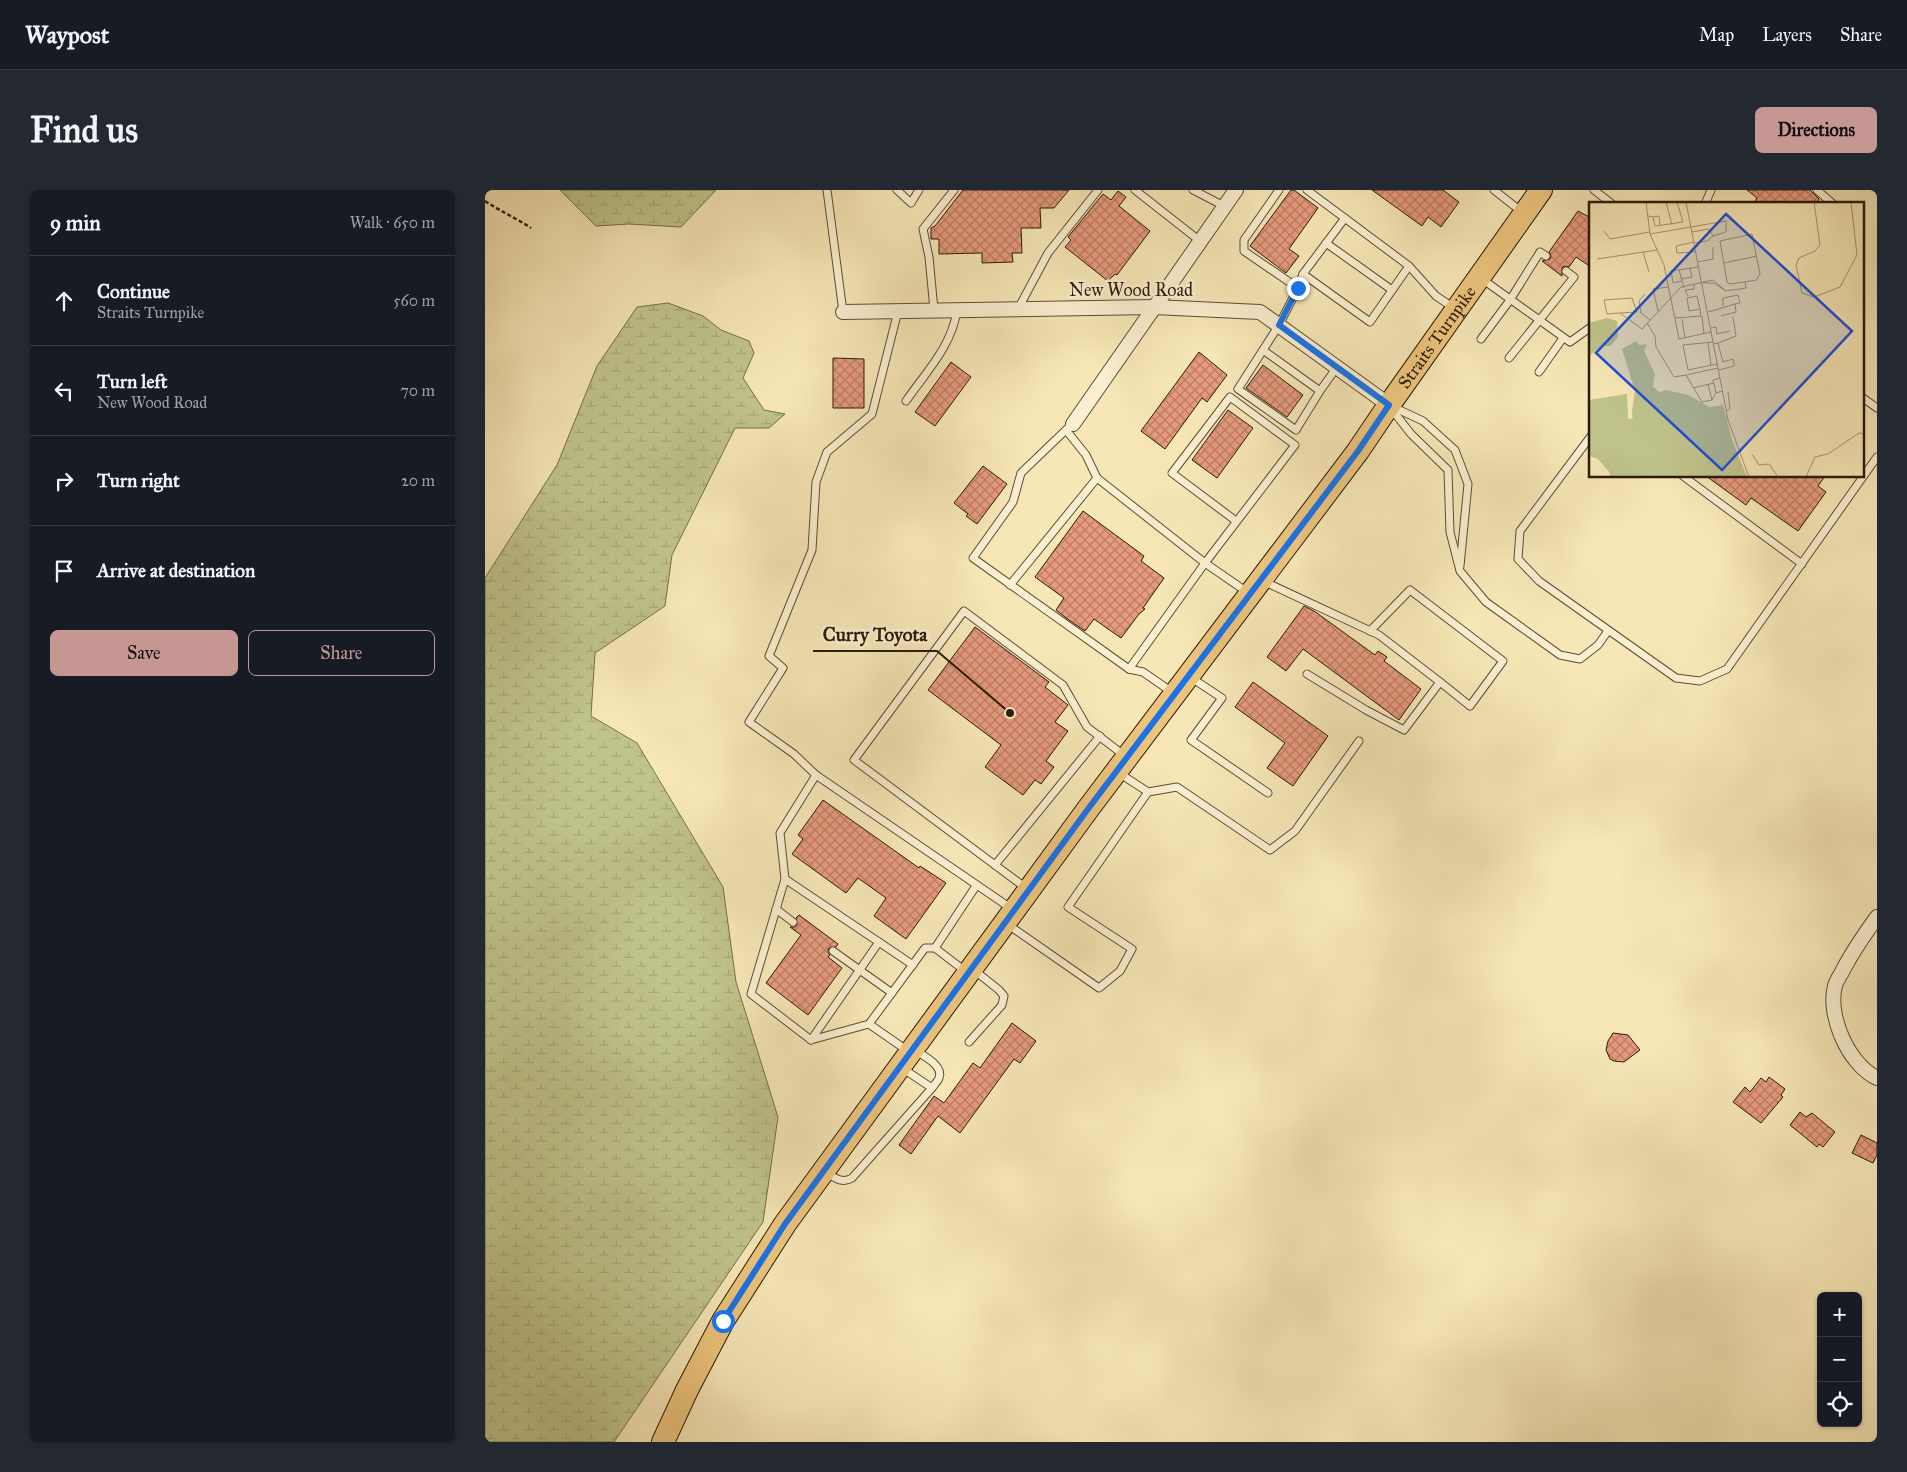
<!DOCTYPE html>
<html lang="en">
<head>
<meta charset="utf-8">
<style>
	body { margin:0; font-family:"IM FELL Great Primer",serif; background:#242831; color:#f1f3f6 }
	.controls { position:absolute; right:15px; bottom:15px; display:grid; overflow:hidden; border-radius:8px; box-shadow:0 1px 4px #0004 }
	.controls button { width:45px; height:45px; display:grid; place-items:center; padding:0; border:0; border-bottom:1px solid #363941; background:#171b24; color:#f1f3f6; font:25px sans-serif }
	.stop { position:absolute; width:15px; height:15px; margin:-11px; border:4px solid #1a73e8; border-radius:50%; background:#fff }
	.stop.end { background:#1a73e8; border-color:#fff; box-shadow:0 1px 5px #0008 }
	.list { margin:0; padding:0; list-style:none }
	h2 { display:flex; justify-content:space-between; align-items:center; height:65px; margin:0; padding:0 20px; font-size:21px }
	h2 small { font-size:16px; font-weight:400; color:#9ea1a6 }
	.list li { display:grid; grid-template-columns:32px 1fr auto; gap:15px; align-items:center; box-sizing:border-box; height:90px; padding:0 20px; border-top:1px solid #363941 }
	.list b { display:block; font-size:19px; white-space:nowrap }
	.list p { margin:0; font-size:16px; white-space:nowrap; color:#9ea1a6 }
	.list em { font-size:16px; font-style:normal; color:#9ea1a6 }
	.actions { display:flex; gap:10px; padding:15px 20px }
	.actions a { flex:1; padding:11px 0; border:1px solid #c59692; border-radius:8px; text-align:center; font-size:18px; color:#c59692 }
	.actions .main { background:#c59692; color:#111 }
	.icon { flex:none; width:28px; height:28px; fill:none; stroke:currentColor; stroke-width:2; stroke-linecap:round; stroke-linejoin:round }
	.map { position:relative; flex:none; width:1392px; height:1252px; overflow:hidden; border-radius:8px }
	header { display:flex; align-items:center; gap:30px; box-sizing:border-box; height:70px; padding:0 25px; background:#171b24; border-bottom:1px solid #363941 }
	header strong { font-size:24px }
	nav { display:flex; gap:28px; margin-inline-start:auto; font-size:18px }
	.intro { display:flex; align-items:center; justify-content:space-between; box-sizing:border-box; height:120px; padding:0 30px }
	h1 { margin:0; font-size:35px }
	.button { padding:12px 22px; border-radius:8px; background:#c59692; color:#111; font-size:18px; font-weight:700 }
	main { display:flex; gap:30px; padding:0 30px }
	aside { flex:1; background:#171b24; border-radius:8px; box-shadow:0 1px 4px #0004 }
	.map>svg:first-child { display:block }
</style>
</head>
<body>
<header>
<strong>Waypost</strong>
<nav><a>Map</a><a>Layers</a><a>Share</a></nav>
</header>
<div class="intro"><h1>Find us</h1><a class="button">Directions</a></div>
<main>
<aside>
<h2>9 min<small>Walk · 650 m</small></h2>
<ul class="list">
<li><svg class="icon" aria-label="ahead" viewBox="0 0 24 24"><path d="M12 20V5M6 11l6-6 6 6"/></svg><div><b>Continue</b><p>Straits Turnpike</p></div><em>560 m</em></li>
<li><svg class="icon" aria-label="left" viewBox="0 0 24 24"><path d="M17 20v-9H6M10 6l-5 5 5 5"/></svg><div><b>Turn left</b><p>New Wood Road</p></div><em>70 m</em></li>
<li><svg class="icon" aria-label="right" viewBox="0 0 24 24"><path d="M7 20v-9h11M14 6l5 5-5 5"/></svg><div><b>Turn right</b></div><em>20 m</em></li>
<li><svg class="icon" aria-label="arrive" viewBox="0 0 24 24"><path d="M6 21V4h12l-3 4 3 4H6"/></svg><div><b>Arrive at destination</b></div></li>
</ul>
<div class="actions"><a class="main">Save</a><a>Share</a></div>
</aside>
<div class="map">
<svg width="1392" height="1252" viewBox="0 0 1392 1252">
	<defs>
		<pattern id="wetland-marsh" width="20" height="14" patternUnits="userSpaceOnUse" patternTransform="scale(1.25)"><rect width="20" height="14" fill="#c0c48c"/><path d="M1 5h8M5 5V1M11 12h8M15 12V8" fill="none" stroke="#a5a877"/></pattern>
		<pattern id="building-cross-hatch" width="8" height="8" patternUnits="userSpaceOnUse" patternTransform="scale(1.25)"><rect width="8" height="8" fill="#e79a7e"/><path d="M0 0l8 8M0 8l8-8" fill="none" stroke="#bb7d65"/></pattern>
	</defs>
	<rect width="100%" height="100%" fill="#f7e7b7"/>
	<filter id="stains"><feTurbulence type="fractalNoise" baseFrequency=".004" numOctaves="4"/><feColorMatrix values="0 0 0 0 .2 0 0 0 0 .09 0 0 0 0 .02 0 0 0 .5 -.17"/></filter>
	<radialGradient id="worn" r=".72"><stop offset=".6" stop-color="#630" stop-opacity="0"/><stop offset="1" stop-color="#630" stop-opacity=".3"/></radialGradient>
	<!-- wetland -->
	<g fill="url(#wetland-marsh)" stroke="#746f4a">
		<path d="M 75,0 L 231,0 L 196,37 L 144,34 L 111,36 Z"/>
		<path d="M 183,113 L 218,126 L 236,140 L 264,151 L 269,163 L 258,188 L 279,220 L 300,224 L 284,238 L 250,238 L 187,365 L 180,416 L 110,463 L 106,526 L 152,553 L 238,697 L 251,792 L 293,927 L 278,1032 L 129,1252 L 0,1252 L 0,388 L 72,275 L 112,176 L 152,117 Z"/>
	</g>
	<!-- building -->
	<g fill="url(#building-cross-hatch)" stroke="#291a07">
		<path d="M 478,0 L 584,0 L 569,18 L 555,18 L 556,38 L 536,38 L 537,63 L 527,63 L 528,72 L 497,73 L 497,63 L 454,64 L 454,49 L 446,49 L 446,38 L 450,36 Z"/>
		<path d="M 806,0 L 809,0 L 833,18 L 804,59 L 814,66 L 801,83 L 765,56 Z"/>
		<path d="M 887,0 L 958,0 L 974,12 L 956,37 L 943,27 L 937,36 Z"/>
		<path d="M 1262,0 L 1325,0 L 1334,9 L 1331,14 L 1268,14 L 1272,8 Z"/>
		<path d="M 633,1 L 641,7 L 634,16 L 665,41 L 632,85 L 630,84 L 623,91 L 580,57 L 586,50 L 583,47 L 618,4 L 626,10 Z"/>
		<path d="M 1093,21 L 1106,28 L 1106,77 L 1091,67 L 1084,77 L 1079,76 L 1077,78 L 1077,86 L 1057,71 L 1065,69 L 1066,66 L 1064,62 Z"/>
		<path d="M 714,162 L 742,185 L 722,212 L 717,208 L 680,259 L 656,241 Z"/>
		<path d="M 348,168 L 379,169 L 379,218 L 348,218 Z"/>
		<path d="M 466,172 L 486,187 L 450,236 L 430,222 Z"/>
		<path d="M 778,175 L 818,205 L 802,227 L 761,198 Z"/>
		<path d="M 743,220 L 768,238 L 732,288 L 707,270 Z"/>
		<path d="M 498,276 L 522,294 L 492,334 L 481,326 L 483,324 L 469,313 Z"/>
		<path d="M 1221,286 L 1340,286 L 1333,296 L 1341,302 L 1313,341 L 1266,308 L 1261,315 Z"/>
		<path d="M 598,321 L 659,366 L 656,371 L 679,388 L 658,418 L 660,419 L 654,424 L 636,448 L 609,429 L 600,441 L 584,430 L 571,420 L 579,408 L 550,387 Z"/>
		<path d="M 819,416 L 829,421 L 890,465 L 893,461 L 902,467 L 899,471 L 936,499 L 914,530 L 818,459 L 801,481 L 782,467 Z"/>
		<path d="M 490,437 L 564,492 L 560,497 L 583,515 L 570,532 L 583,541 L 561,571 L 569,577 L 556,594 L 550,590 L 538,605 L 500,577 L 516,555 L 443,500 Z"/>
		<path d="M 768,492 L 843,546 L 808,596 L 782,578 L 800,553 L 750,517 Z"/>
		<path d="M 338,610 L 434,678 L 435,676 L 461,693 L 421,749 L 389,726 L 401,708 L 373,688 L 361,703 L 307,664 L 318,649 L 313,645 Z"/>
		<path d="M 314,725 L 353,754 L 351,757 L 344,758 L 343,761 L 345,765 L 343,767 L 357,778 L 323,825 L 281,793 L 316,745 L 305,737 L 310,737 L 312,735 L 311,728 Z"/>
		<path d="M 527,833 L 551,851 L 535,873 L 529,869 L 475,943 L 453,926 L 426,964 L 414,955 L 449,906 L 459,913 L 488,873 L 495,878 Z"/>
		<path d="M 1128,843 L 1143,845 L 1155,860 L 1139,872 L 1129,871 L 1125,869 L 1121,860 L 1123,851 Z"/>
		<path d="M 1284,887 L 1300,899 L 1296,905 L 1298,907 L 1276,933 L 1248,912 L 1260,897 L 1265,902 L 1276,888 L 1281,892 Z"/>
		<path d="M 1315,922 L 1321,927 L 1327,923 L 1350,942 L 1338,957 L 1334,954 L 1332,957 L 1305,935 Z"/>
		<path d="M 1376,945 L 1392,953 L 1392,965 L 1388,973 L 1367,963 Z"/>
	</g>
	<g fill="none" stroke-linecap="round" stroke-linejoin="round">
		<!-- lane casing -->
		<g stroke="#5c4d33" stroke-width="9">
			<g id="lane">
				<path d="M 342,0 L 358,122"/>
				<path d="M 412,0 L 426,13 L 434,0"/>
				<path d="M 650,0 L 715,51"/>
				<path d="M 708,0 L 739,16"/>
				<path d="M 794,0 L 759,50 L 759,61 L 813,98"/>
				<path d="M 822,0 L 924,76 L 951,106 L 969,118"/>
				<path d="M 1009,0 L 1037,22"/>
				<path d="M 1109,0 L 1127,14"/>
				<path d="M 1332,0 L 1348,14"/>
				<path d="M 1220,14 L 1226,0"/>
				<path d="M 841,53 L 907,100"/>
				<path d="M 818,84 L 885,132 L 924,76"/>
				<path d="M 997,89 L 1085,152 L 1106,137"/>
				<path d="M 533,119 L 563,63 L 613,0"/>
				<path d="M 449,120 L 444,67 L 438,39 L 469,0"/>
				<path d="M 996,149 L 1025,110 L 1055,62 L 1061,66"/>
				<path d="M 778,160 L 794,135 L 813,98 L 818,84 L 860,28"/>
				<path d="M 1024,168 L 1089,87 L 1081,81"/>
				<path d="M 1054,182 L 1078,148"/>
				<path d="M 835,201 L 811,240 L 753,199 L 778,160 L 835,201 L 852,177"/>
				<path d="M 1378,208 L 1392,218"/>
				<path d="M 421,211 C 441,182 467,156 472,120"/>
				<path d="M 906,216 L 938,231 L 970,260 L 983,294 L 975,376"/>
				<path d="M 905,217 L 926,244 L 963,280 L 965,342 L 975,381 L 1001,412 L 1075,465 L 1095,469 L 1113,455 L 1123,441"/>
				<path d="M 584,237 L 536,283 L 528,312 L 488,368 L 644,479 L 658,482 L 687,502"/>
				<path d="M 581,240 L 601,265 L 612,288 L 720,373 L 810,255 L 745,207 L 687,283 L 751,331"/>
				<path d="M 1106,246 L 1035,341 L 1033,369 L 1054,391 L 1191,488 L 1215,491 L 1242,479 L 1392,267"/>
				<path d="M 1198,286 L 1317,374"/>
				<path d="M 780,392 L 894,445 L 955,492 L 919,540 L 881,520 L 822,484"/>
				<path d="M 525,395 L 612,288"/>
				<path d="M 885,441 L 925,400 L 1018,471 L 985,516 L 955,492"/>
				<path d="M 644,479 L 720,373 L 762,402"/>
				<path d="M 705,487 L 737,508 L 706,550 L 783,603"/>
				<path d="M 331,585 L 527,719"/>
				<path d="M 663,602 L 692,597 L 785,660 L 810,641 L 874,551"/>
				<path d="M 510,675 L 615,546"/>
				<path d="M 300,689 L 428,775"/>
				<path d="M 541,698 L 369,570 L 479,421 L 578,495 L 602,537 L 640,566"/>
				<path d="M 291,719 L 308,732"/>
				<path d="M 522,734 L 614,798 L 635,781 L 647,759 L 583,717 L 663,602 L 634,583"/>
				<path d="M 450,758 L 491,696"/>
				<path d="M 348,761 L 407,803"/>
				<path d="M 384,834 L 326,850 L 266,804 L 300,689 L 295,643 L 331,585 L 309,564 L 264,532 L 298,478 L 284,466 L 327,360 L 331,292 L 342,262 L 387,224 L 413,121"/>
				<path d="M 326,850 L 394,752"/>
				<path d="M 484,852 L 517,815 L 519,806 L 514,800 L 489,780"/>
				<path d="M 423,861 L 384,834 L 440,758 L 450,758 L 480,781"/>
				<path d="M 417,878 L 447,898 C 449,895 453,891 454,888 C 459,876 439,866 431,861"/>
				<path d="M 341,982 C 350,988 357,994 367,988 L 447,898"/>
			</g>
		</g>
		<!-- street casing -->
		<g stroke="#5c4d33" stroke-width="16">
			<g id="street">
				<path d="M 358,122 L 669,117 L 775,122 L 904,215"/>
				<path d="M 588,234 L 751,0"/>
				<path d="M 1392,727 C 1379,745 1367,762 1357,782 C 1355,786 1351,791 1350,796 C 1342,826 1364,875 1392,888"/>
			</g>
		</g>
		<!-- primary casing -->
		<g stroke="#291a07" stroke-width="24">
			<g id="primary">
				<path id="s1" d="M 178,1252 L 202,1200 L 238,1131 L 300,1034 L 603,619 L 873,261 L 904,215 L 1056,0"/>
			</g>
		</g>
		<!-- path -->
		<path stroke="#291a07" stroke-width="2.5" stroke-dasharray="4 2.5" stroke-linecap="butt" d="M 0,11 C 15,21 31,28 46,38"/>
		<!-- lane -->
		<use href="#lane" stroke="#faefd0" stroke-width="7"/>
		<!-- street -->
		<use href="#street" stroke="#faefd0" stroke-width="14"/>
		<!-- primary -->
		<use href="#primary" stroke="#ecc47c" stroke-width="22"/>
	</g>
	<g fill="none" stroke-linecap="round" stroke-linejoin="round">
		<!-- route -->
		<path stroke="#1a73e8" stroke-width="6" d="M 238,1131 L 300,1034 L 603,619 L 873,261 L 904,215 L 794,135 L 813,98"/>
	</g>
	<g text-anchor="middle" stroke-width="5" stroke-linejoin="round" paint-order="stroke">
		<!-- street labels -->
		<g font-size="18" fill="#291a07" stroke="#faefd0">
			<text x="646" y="106">New Wood Road</text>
			<text dy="6" stroke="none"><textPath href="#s1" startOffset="1351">Straits Turnpike</textPath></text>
		</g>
	</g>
	<!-- overview -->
	<g transform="translate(1104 12)">
		<rect width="275" height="275" fill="#f7e7b7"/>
		<path d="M 38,192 L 39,217 L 134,203 L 143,238 L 158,275 L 20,275 L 21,271 L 9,257 L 0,254 L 0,198 Z" fill="#c0c48c"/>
		<path d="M 18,116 L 28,119 L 29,135 L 21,144 L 13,144 L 0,154 L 0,121 ZM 47,139 L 50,143 L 58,142 L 55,149 L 66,172 L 64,184 L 70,190 L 77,188 L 99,193 L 128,209 L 137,220 L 152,275 L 93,275 L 88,262 L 82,258 L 70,262 L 47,257 L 43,209 L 46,189 L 33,147 Z" fill="#c0c48c"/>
		<path fill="none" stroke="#a59571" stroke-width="1" d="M 57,0 L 61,32 L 75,63 L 90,137 L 122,130M 77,0 L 83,23M 97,0 L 139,218 L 160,275M 225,0 L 231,43 L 226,49 L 210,56 L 207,63 L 213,91 L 225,95 L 251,85 L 268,53 L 262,0M 59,14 L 64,15 L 66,24 L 94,20 L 88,0M 64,15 L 70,14 L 71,24M 15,29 L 21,37 L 61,30M 103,30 L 120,27 L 124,34 L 118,39 L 105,41M 61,32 L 137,19 L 137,30 L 124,34M 105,40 L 87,44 L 88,51 L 106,50M 54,50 L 60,70M 8,57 L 68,48M 109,60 L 124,57 L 124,45M 135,61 L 168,54M 90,68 L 95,86M 92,77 L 103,75 L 101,66M 93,79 L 84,81 L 82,69 L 109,65M 114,81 L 125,81 L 137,89 L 157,86 L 156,80 L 141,82 L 138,80 L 131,39 L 163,32 L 171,72 L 167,78 L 156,80M 56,92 L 50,99 L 52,111 L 61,118M 99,94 L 96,88 L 105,87 L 105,83M 134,104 L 134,96 L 149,93 L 151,101 L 146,102M 69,109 L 64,87 L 79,85M 119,110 L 146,102 L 147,110 L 132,114M 31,111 L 48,110 L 43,96 L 15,98 L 18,112 L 31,111 L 53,127 L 92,85 L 124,78 L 137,89M 113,114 L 115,132M 86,116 L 112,114 L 111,107 L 108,94 L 98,96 L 100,109 L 111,107M 93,117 L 96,136M 58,121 L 66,134 L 67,145 L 85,175 L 97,173 L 113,200 L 123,198 L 127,191M 122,126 L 127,125 L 128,132 L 141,129M 124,140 L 94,143 L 99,168 L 128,162M 119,141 L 122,163M 129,141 L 147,134 L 144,115M 124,142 L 129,141 L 134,160 L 144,157 L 145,161 L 145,164 L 130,168M 97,173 L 129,166M 131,176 L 124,178 L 127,191 L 133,189M 119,182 L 123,198M 104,186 L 125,181M 137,209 L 141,207 L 139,190M 163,252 L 170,263 L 180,262 L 189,275M 217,275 L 226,255 L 239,252 L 270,231 L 275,232"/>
		<path fill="#1d4ed8" fill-opacity="0.15" stroke="#1d4ed8" stroke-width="2.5" d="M 137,12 L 263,129 L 133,268 L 7,151 Z"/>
		<rect width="275" height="275" fill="none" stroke="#291a07" stroke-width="2.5"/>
	</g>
	<!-- callouts -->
	<path fill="none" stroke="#291a07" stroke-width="2" d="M525 523L452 461H328"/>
	<circle fill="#291a07" stroke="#faefd0" stroke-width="2" cx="525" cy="523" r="5"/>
	<g font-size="19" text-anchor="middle" font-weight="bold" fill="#291a07" stroke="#faefd0" stroke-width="5" stroke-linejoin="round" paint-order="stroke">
		<text x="390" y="451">Curry Toyota</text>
	</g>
	<rect width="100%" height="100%" filter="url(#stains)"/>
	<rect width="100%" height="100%" fill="url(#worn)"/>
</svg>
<div class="controls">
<button>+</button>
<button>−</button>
<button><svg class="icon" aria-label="locate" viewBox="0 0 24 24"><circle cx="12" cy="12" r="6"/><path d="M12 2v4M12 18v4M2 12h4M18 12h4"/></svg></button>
</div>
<div class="stop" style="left:238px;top:1131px"></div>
<div class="stop end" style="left:813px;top:98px"></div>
</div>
</main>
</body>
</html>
